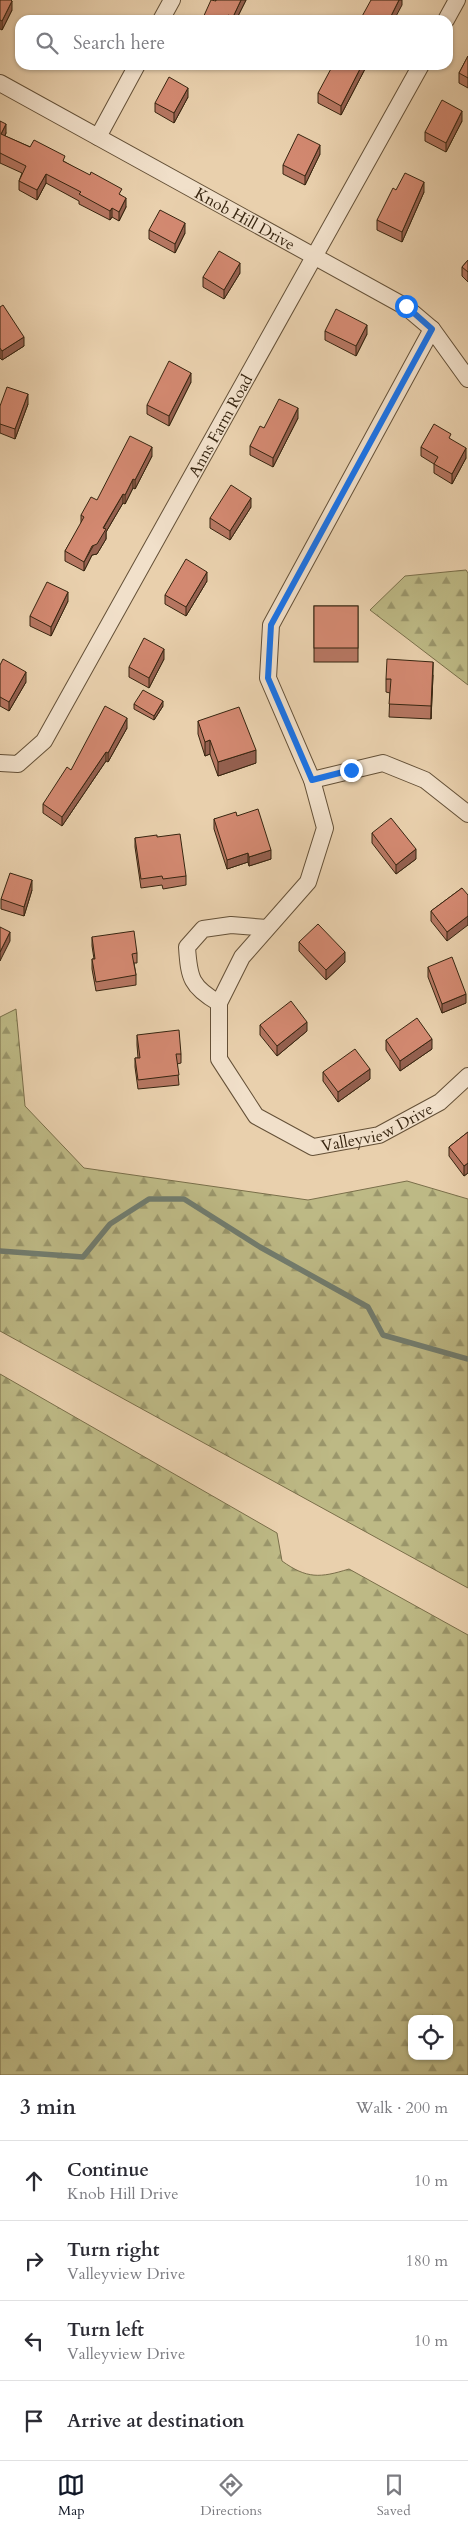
<!DOCTYPE html>
<html lang="en">
<head>
<meta charset="utf-8">
<style>
	body { margin:0; font-family:Cardo,serif; background:#f7f7f7; color:#2b2b33 }
	.controls { position:absolute; right:15px; bottom:15px; display:grid; overflow:hidden; border-radius:10px; box-shadow:0 1px 4px #0004 }
	.controls button { width:45px; height:45px; display:grid; place-items:center; padding:0; border:0; border-bottom:1px solid #e1e1e2; background:#fff; color:#2b2b33; font:25px sans-serif }
	.stop { position:absolute; width:15px; height:15px; margin:-11px; border:4px solid #1a73e8; border-radius:50%; background:#fff }
	.stop.end { background:#1a73e8; border-color:#fff; box-shadow:0 1px 5px #0008 }
	.list { margin:0; padding:0; list-style:none }
	h2 { display:flex; justify-content:space-between; align-items:center; height:65px; margin:0; padding:0 20px; font-size:21px }
	h2 small { font-size:16px; font-weight:400; color:#7c7c81 }
	.list li { display:grid; grid-template-columns:32px 1fr auto; gap:15px; align-items:center; box-sizing:border-box; height:80px; padding:0 20px; border-top:1px solid #e1e1e2 }
	.list b { display:block; font-size:19px; white-space:nowrap }
	.list p { margin:0; font-size:16px; white-space:nowrap; color:#7c7c81 }
	.list em { font-size:16px; font-style:normal; color:#7c7c81 }
	.icon { flex:none; width:28px; height:28px; fill:none; stroke:currentColor; stroke-width:2; stroke-linecap:round; stroke-linejoin:round }
	.map { position:relative; flex:none; width:468px; height:2075px; overflow:hidden }
	.search { position:absolute; background:#fff; box-shadow:0 1px 4px #0004; left:15px; right:15px; top:15px; height:55px; display:flex; align-items:center; gap:12px; box-sizing:border-box; padding:0 18px; border-radius:15px; color:#7c7c81; font-size:19px }
	.sheet { height:385px; background:#fff }
	nav { display:flex; justify-content:space-around; align-items:center; box-sizing:border-box; height:70px; border-top:1px solid #e1e1e2; background:#fff; font-size:14px; color:#7c7c81 }
	nav a { display:grid; justify-items:center; gap:2px }
	nav .on { color:#111827 }
	.map>svg:first-child { display:block }
</style>
</head>
<body>
<div class="map">
<svg width="468" height="2075" viewBox="0 0 468 2075">
	<defs>
		<pattern id="forest-firs" width="22" height="20" patternUnits="userSpaceOnUse" patternTransform="scale(1.25)"><rect width="22" height="20" fill="#bdb985"/><path d="M5 1l3.5 6h-7zM16 11l3.5 6h-7z" fill="#9a966b"/></pattern>
	</defs>
	<rect width="100%" height="100%" fill="#e9d0ad"/>
	<filter id="stains"><feTurbulence type="fractalNoise" baseFrequency=".004" numOctaves="4"/><feColorMatrix values="0 0 0 0 .2 0 0 0 0 .09 0 0 0 0 .02 0 0 0 .5 -.17"/></filter>
	<radialGradient id="worn" r=".72"><stop offset=".6" stop-color="#630" stop-opacity="0"/><stop offset="1" stop-color="#630" stop-opacity=".3"/></radialGradient>
	<!-- forest -->
	<g fill="url(#forest-firs)" stroke="#7a6f4a" fill-rule="evenodd">
		<path d="M 466,570 L 468,573 L 468,685 L 370,610 L 405,576 Z"/>
		<path d="M 16,1009 L 25,1106 L 84,1168 L 308,1200 L 407,1181 L 468,1199 L 468,1588 L 0,1331 L 0,1017 Z"/>
		<path d="M 0,1374 L 277,1533 L 282,1561 C 307,1579 320,1578 349,1569 L 468,1635 L 468,2075 L 0,2075 ZM 412,2019 L 449,2019 L 449,2056 L 412,2056 Z"/>
	</g>
	<g fill="none" stroke-linecap="round" stroke-linejoin="round">
		<!-- stream -->
		<path stroke="#717c6e" stroke-width="5.5" d="M 0,1251 L 83,1257 L 110,1224 L 149,1199 L 184,1199 L 260,1247 L 368,1307 L 383,1335 L 468,1359"/>
		<!-- street casing -->
		<g stroke="#645037" stroke-width="18">
			<g id="street">
				<path d="M 161,20 L 172,0"/>
				<path d="M 446,20 L 457,0"/>
				<path id="s1" d="M 0,83 L 406,307 L 432,329 L 468,379"/>
				<path d="M 98,137 L 137,65"/>
				<path id="s2" d="M 432,329 L 271,625 L 268,678 L 312,780 L 325,828 L 308,882 L 242,957 L 219,1003 L 219,1059 L 256,1116 L 313,1147 L 379,1135 L 440,1102 L 468,1076"/>
				<path id="s3" d="M 0,763 L 18,764 L 44,741 L 421,65"/>
				<path d="M 312,780 L 383,763 L 425,780 L 468,814"/>
				<path d="M 219,1003 C 191,987 189,978 187,947 L 203,929 L 231,925 L 267,928"/>
			</g>
		</g>
		<!-- street -->
		<use href="#street" stroke="#f1e0ca" stroke-width="16"/>
	</g>
	<!-- wall -->
	<g fill="#b57661" stroke="#372510">
		<path d="M 0,0 L 12,10 L 2,30 L 0,29 Z"/>
		<path d="M 216,0 L 246,0 L 236,20 L 202,20 Z"/>
		<path d="M 468,56 L 468,88 L 459,83 L 459,73 Z"/>
		<path d="M 66,65 L 74,65 L 72,68 Z"/>
		<path d="M 366,65 L 366,67 L 341,115 L 318,103 L 318,93 Z"/>
		<path d="M 188,97 L 174,123 L 155,112 L 155,103 Z"/>
		<path d="M 0,121 L 6,133 L 5,136 L 65,162 L 122,196 L 126,207 L 119,221 L 112,217 L 110,220 L 79,204 L 79,201 L 46,183 L 37,200 L 19,190 L 19,181 L 22,173 L 0,163 Z"/>
		<path d="M 462,121 L 446,152 L 425,141 L 425,132 Z"/>
		<path d="M 320,154 L 305,185 L 283,174 L 283,165 Z"/>
		<path d="M 424,192 L 402,242 L 377,230 L 377,220 Z"/>
		<path d="M 149,230 L 185,233 L 175,253 L 149,239 Z"/>
		<path d="M 468,260 L 468,282 L 462,276 L 462,267 Z"/>
		<path d="M 240,273 L 224,299 L 203,287 L 203,277 Z"/>
		<path d="M 0,307 L 24,346 L 2,360 L 0,358 Z"/>
		<path d="M 325,331 L 367,334 L 356,356 L 325,340 Z"/>
		<path d="M 191,382 L 169,426 L 147,414 L 147,405 Z"/>
		<path d="M 28,404 L 15,439 L 0,433 L 0,406 Z"/>
		<path d="M 298,418 L 273,467 L 250,455 L 250,446 L 264,428 Z"/>
		<path d="M 451,440 L 466,458 L 452,484 L 434,473 L 434,464 L 421,456 L 421,447 Z"/>
		<path d="M 152,456 L 135,489 L 133,488 L 125,504 L 123,503 L 106,532 L 106,539 L 97,554 L 92,555 L 84,571 L 65,561 L 65,551 L 81,524 L 81,515 Z"/>
		<path d="M 251,507 L 230,540 L 210,528 L 210,518 Z"/>
		<path d="M 207,581 L 186,616 L 165,604 L 165,595 Z"/>
		<path d="M 68,601 L 51,636 L 30,626 L 30,616 Z"/>
		<rect x="314" y="606" width="44" height="56"/>
		<path d="M 164,659 L 149,688 L 129,677 L 129,667 Z"/>
		<path d="M 0,665 L 26,682 L 9,711 L 0,706 Z"/>
		<path d="M 433,675 L 431,719 L 389,717 L 390,693 L 386,692 L 386,679 Z"/>
		<path d="M 134,704 L 163,706 L 154,720 L 134,709 Z"/>
		<path d="M 198,721 L 256,763 L 218,776 L 210,754 L 205,756 L 198,734 Z"/>
		<path d="M 127,728 L 108,762 L 106,761 L 62,826 L 43,813 L 43,804 L 71,770 Z"/>
		<path d="M 237,816 L 271,859 L 249,866 L 248,862 L 227,869 L 214,829 L 214,819 Z"/>
		<path d="M 372,833 L 416,859 L 396,874 L 372,843 Z"/>
		<path d="M 157,837 L 186,876 L 186,885 L 163,889 L 162,885 L 141,888 L 135,847 L 135,838 Z"/>
		<path d="M 462,888 L 447,941 L 431,921 L 431,911 Z"/>
		<path d="M 32,890 L 24,916 L 1,909 L 1,899 Z"/>
		<path d="M 92,937 L 137,953 L 137,963 L 134,963 L 136,975 L 136,985 L 96,991 L 92,969 L 92,959 L 94,959 L 92,946 Z"/>
		<path d="M 299,942 L 345,962 L 326,980 L 299,951 Z"/>
		<path d="M 428,967 L 466,1003 L 442,1013 L 428,977 Z"/>
		<path d="M 260,1025 L 307,1031 L 277,1056 L 260,1035 Z"/>
		<path d="M 137,1035 L 181,1054 L 181,1063 L 177,1064 L 179,1085 L 138,1089 L 135,1067 L 135,1058 L 138,1058 L 137,1045 Z"/>
		<path d="M 386,1040 L 432,1049 L 400,1071 L 386,1050 Z"/>
		<path d="M 323,1072 L 370,1079 L 338,1102 L 323,1081 Z"/>
		<path d="M 468,1132 L 468,1173 L 464,1176 L 449,1156 L 449,1147 Z"/>
	</g>
	<!-- shaded-wall -->
	<g fill="#94604f" stroke="#372510">
		<path d="M 241,0 L 246,0 L 236,20 L 233,20 L 233,17 Z"/>
		<path d="M 399,0 L 402,0 L 402,5 L 394,20 L 389,20 Z"/>
		<path d="M 12,1 L 12,10 L 2,30 L 2,21 Z"/>
		<path d="M 362,65 L 366,65 L 366,67 L 341,115 L 341,106 Z"/>
		<path d="M 188,88 L 188,97 L 174,123 L 174,113 Z"/>
		<path d="M 462,111 L 462,121 L 446,152 L 446,143 Z"/>
		<path d="M 6,124 L 6,133 L 1,143 L 1,134 Z"/>
		<path d="M 320,145 L 320,154 L 305,185 L 305,176 Z"/>
		<path d="M 46,174 L 46,183 L 37,200 L 37,190 Z"/>
		<path d="M 424,182 L 424,192 L 402,242 L 402,232 Z"/>
		<path d="M 126,198 L 126,207 L 119,221 L 119,212 Z"/>
		<path d="M 112,208 L 112,217 L 110,220 L 110,211 Z"/>
		<path d="M 185,223 L 185,233 L 175,253 L 175,244 Z"/>
		<path d="M 240,263 L 240,273 L 224,299 L 224,290 Z"/>
		<path d="M 367,325 L 367,334 L 356,356 L 356,346 Z"/>
		<path d="M 24,337 L 24,346 L 2,360 L 2,351 Z"/>
		<path d="M 191,373 L 191,382 L 169,426 L 169,416 Z"/>
		<path d="M 28,394 L 28,404 L 15,439 L 15,429 Z"/>
		<path d="M 298,408 L 298,418 L 273,467 L 273,458 Z"/>
		<path d="M 152,447 L 152,456 L 135,489 L 135,480 Z"/>
		<path d="M 466,448 L 466,458 L 452,484 L 452,474 Z"/>
		<path d="M 133,479 L 133,488 L 125,504 L 125,495 Z"/>
		<path d="M 123,494 L 123,503 L 106,532 L 106,539 L 97,554 L 92,555 L 84,571 L 84,562 Z"/>
		<path d="M 251,498 L 251,507 L 230,540 L 230,531 Z"/>
		<path d="M 207,572 L 207,581 L 186,616 L 186,607 Z"/>
		<path d="M 68,592 L 68,601 L 51,636 L 51,627 Z"/>
		<path d="M 164,649 L 164,659 L 149,688 L 149,678 Z"/>
		<path d="M 433,662 L 433,675 L 431,719 L 431,706 Z"/>
		<path d="M 26,672 L 26,682 L 9,711 L 9,702 Z"/>
		<path d="M 163,701 L 163,706 L 154,720 L 154,716 Z"/>
		<path d="M 127,718 L 127,728 L 108,762 L 108,753 Z"/>
		<path d="M 210,740 L 210,754 L 205,756 L 205,742 Z"/>
		<path d="M 256,750 L 256,763 L 218,776 L 218,762 Z"/>
		<path d="M 106,752 L 106,761 L 62,826 L 62,817 Z"/>
		<path d="M 416,849 L 416,859 L 396,874 L 396,865 Z"/>
		<path d="M 271,850 L 271,859 L 249,866 L 249,857 Z"/>
		<path d="M 248,853 L 248,862 L 227,869 L 227,860 Z"/>
		<path d="M 32,880 L 32,890 L 24,916 L 24,907 Z"/>
		<path d="M 468,916 L 468,925 L 447,941 L 447,932 Z"/>
		<path d="M 10,932 L 10,941 L 0,961 L 0,952 Z"/>
		<path d="M 345,952 L 345,962 L 326,980 L 326,970 Z"/>
		<path d="M 466,994 L 466,1003 L 442,1013 L 442,1004 Z"/>
		<path d="M 307,1022 L 307,1031 L 277,1056 L 277,1046 Z"/>
		<path d="M 432,1039 L 432,1049 L 400,1071 L 400,1061 Z"/>
		<path d="M 370,1069 L 370,1079 L 338,1102 L 338,1092 Z"/>
		<path d="M 468,1163 L 468,1173 L 464,1176 L 464,1166 Z"/>
	</g>
	<!-- building -->
	<g fill="#d38971" stroke="#372510">
		<path d="M 0,0 L 11,0 L 12,1 L 2,21 L 0,20 Z"/>
		<path d="M 211,0 L 216,1 L 216,0 L 241,0 L 233,17 L 228,15 L 225,20 L 202,20 Z"/>
		<path d="M 371,0 L 399,0 L 389,20 L 360,20 Z"/>
		<path d="M 468,56 L 468,78 L 459,73 Z"/>
		<path d="M 333,65 L 362,65 L 341,106 L 318,93 Z"/>
		<path d="M 169,77 L 188,88 L 174,113 L 155,103 Z"/>
		<path d="M 442,100 L 462,111 L 446,143 L 425,132 Z"/>
		<path d="M 0,121 L 6,124 L 1,134 L 30,147 L 34,140 L 65,156 L 63,161 L 90,175 L 91,172 L 122,189 L 119,194 L 126,198 L 119,212 L 112,208 L 110,211 L 79,194 L 81,192 L 46,174 L 37,190 L 19,181 L 26,166 L 0,153 Z"/>
		<path d="M 298,134 L 320,145 L 305,176 L 283,165 Z"/>
		<path d="M 405,173 L 424,182 L 402,232 L 377,220 L 393,188 L 396,190 Z"/>
		<path d="M 160,210 L 185,223 L 175,244 L 149,230 Z"/>
		<path d="M 219,251 L 240,263 L 224,290 L 203,277 Z"/>
		<path d="M 468,260 L 468,272 L 462,267 Z"/>
		<path d="M 3,305 L 24,337 L 2,351 L 0,348 L 0,307 Z"/>
		<path d="M 336,309 L 367,325 L 356,346 L 325,331 Z"/>
		<path d="M 169,361 L 191,373 L 169,416 L 147,405 Z"/>
		<path d="M 7,387 L 28,394 L 15,429 L 0,424 L 0,406 Z"/>
		<path d="M 279,399 L 298,408 L 273,458 L 250,446 L 260,426 L 264,428 Z"/>
		<path d="M 434,424 L 451,434 L 449,438 L 466,448 L 452,474 L 434,464 L 438,457 L 421,447 Z"/>
		<path d="M 130,436 L 152,447 L 135,480 L 133,479 L 125,495 L 123,494 L 103,528 L 106,529 L 97,544 L 92,546 L 84,562 L 65,551 L 84,517 L 81,515 L 91,497 L 97,500 Z"/>
		<path d="M 231,485 L 251,498 L 230,531 L 210,518 Z"/>
		<path d="M 186,559 L 207,572 L 186,607 L 165,595 Z"/>
		<path d="M 47,582 L 68,592 L 51,627 L 30,616 Z"/>
		<rect x="314" y="606" width="44" height="42"/>
		<path d="M 144,638 L 164,649 L 149,678 L 129,667 Z"/>
		<path d="M 3,659 L 26,672 L 9,702 L 0,697 L 0,665 Z"/>
		<path d="M 387,659 L 433,662 L 431,706 L 389,704 L 391,679 L 386,679 Z"/>
		<path d="M 143,690 L 163,701 L 154,716 L 134,704 Z"/>
		<path d="M 105,706 L 127,718 L 108,753 L 106,752 L 62,817 L 43,804 L 67,767 L 71,770 Z"/>
		<path d="M 239,707 L 256,750 L 218,762 L 210,740 L 205,742 L 198,721 Z"/>
		<path d="M 258,809 L 271,850 L 249,857 L 248,853 L 227,860 L 214,819 L 236,812 L 237,816 Z"/>
		<path d="M 391,818 L 416,849 L 396,865 L 372,833 Z"/>
		<path d="M 180,834 L 186,876 L 163,879 L 162,876 L 141,879 L 135,838 L 157,835 L 157,837 Z"/>
		<path d="M 10,873 L 32,880 L 24,907 L 1,899 Z"/>
		<path d="M 462,888 L 468,895 L 468,916 L 447,932 L 431,911 Z"/>
		<path d="M 318,924 L 345,952 L 326,970 L 299,942 Z"/>
		<path d="M 0,927 L 10,932 L 0,952 Z"/>
		<path d="M 134,931 L 137,953 L 132,954 L 136,975 L 96,982 L 92,959 L 95,959 L 92,937 Z"/>
		<path d="M 452,957 L 466,994 L 442,1004 L 428,967 Z"/>
		<path d="M 291,1001 L 307,1022 L 277,1046 L 260,1025 Z"/>
		<path d="M 417,1018 L 432,1039 L 400,1061 L 386,1040 Z"/>
		<path d="M 179,1030 L 181,1054 L 176,1054 L 179,1075 L 138,1080 L 135,1058 L 140,1058 L 137,1035 Z"/>
		<path d="M 355,1049 L 370,1069 L 338,1092 L 323,1072 Z"/>
		<path d="M 468,1132 L 468,1163 L 464,1166 L 449,1147 Z"/>
	</g>
	<g fill="none" stroke-linecap="round" stroke-linejoin="round">
		<!-- route -->
		<path stroke="#1a73e8" stroke-width="6" d="M 351,770 L 312,780 L 268,678 L 271,625 L 432,329 L 406,306"/>
	</g>
	<g text-anchor="middle" stroke-width="4.5" stroke-linejoin="round" paint-order="stroke">
		<!-- street labels -->
		<g font-size="16" fill="#372510" stroke="#f1e0ca">
			<text dy="6" stroke="none"><textPath href="#s1" startOffset="280">Knob Hill Drive</textPath></text>
			<text dy="6" stroke="none"><textPath href="#s3" startOffset="414">Anns Farm Road</textPath></text>
			<text dy="6" stroke="none"><textPath href="#s2" startOffset="1015">Valleyview Drive</textPath></text>
		</g>
	</g>
	<rect width="100%" height="100%" filter="url(#stains)"/>
	<rect width="100%" height="100%" fill="url(#worn)"/>
</svg>
<div class="controls">
<button><svg class="icon" aria-label="locate" viewBox="0 0 24 24"><circle cx="12" cy="12" r="6"/><path d="M12 2v4M12 18v4M2 12h4M18 12h4"/></svg></button>
</div>
<div class="stop" style="left:406px;top:306px"></div>
<div class="stop end" style="left:351px;top:770px"></div>
<div class="search"><svg class="icon" aria-label="search" viewBox="0 0 24 24"><circle cx="10" cy="10" r="6"/><path d="M15 15l6 6"/></svg>Search here</div>
</div>
<section class="sheet">
<h2>3 min<small>Walk · 200 m</small></h2>
<ul class="list">
<li><svg class="icon" aria-label="ahead" viewBox="0 0 24 24"><path d="M12 20V5M6 11l6-6 6 6"/></svg><div><b>Continue</b><p>Knob Hill Drive</p></div><em>10 m</em></li>
<li><svg class="icon" aria-label="right" viewBox="0 0 24 24"><path d="M7 20v-9h11M14 6l5 5-5 5"/></svg><div><b>Turn right</b><p>Valleyview Drive</p></div><em>180 m</em></li>
<li><svg class="icon" aria-label="left" viewBox="0 0 24 24"><path d="M17 20v-9H6M10 6l-5 5 5 5"/></svg><div><b>Turn left</b><p>Valleyview Drive</p></div><em>10 m</em></li>
<li><svg class="icon" aria-label="arrive" viewBox="0 0 24 24"><path d="M6 21V4h12l-3 4 3 4H6"/></svg><div><b>Arrive at destination</b></div></li>
</ul>
</section>
<nav>
<a class="on"><svg class="icon" aria-label="map" viewBox="0 0 24 24"><path d="M3 6l6-2 6 2 6-2v14l-6 2-6-2-6 2zM9 4v14M15 6v14"/></svg>Map</a>
<a><svg class="icon" aria-label="directions" viewBox="0 0 24 24"><path d="M12 3l9 9-9 9-9-9zM9 14v-3h6M13 9l2 2-2 2"/></svg>Directions</a>
<a><svg class="icon" aria-label="saved" viewBox="0 0 24 24"><path d="M7 4h10v16l-5-4-5 4z"/></svg>Saved</a>
</nav>
</body>
</html>
